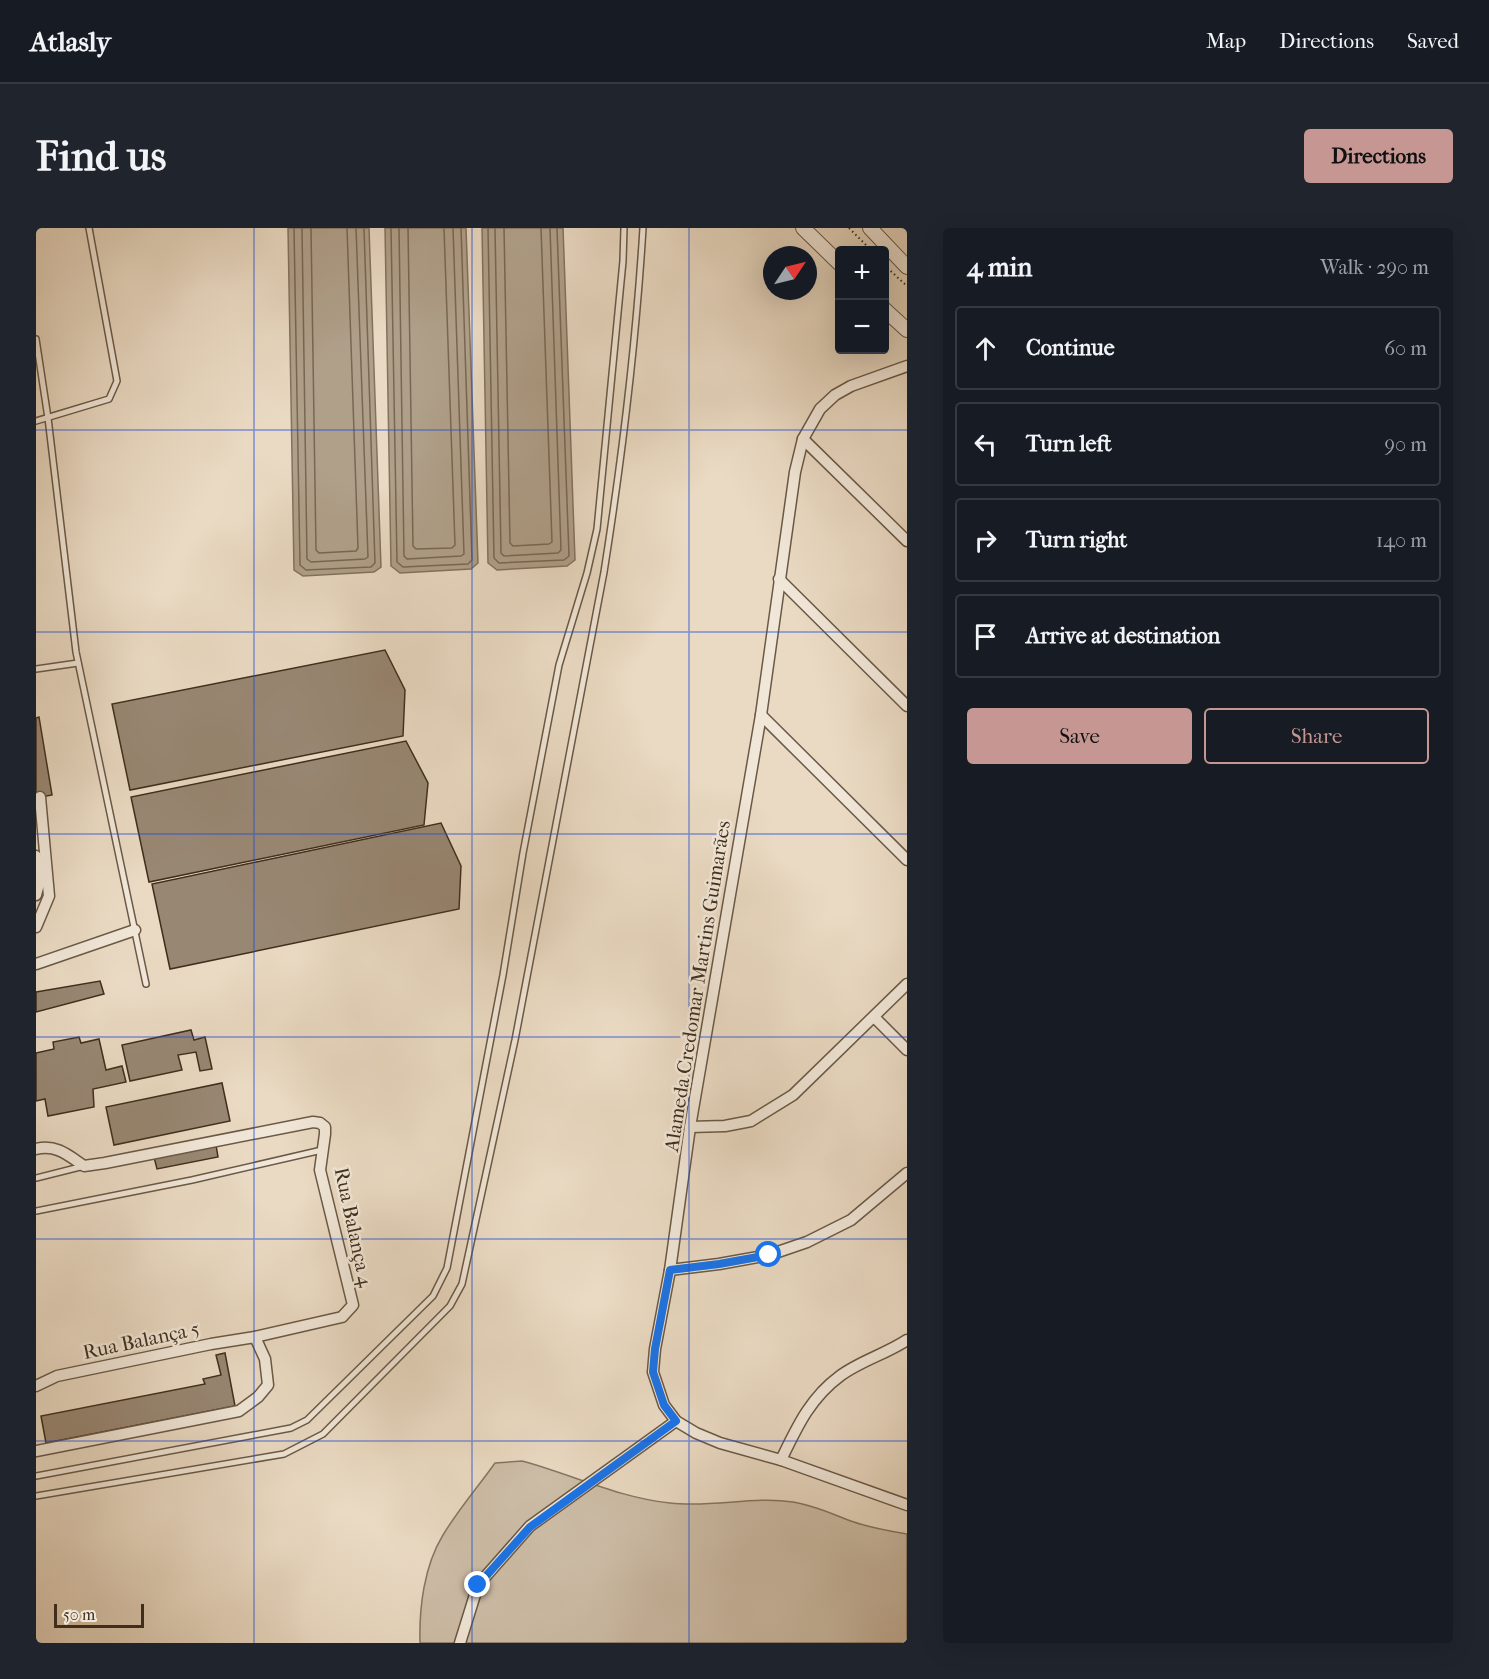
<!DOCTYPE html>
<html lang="en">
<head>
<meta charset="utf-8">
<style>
	body { margin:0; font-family:"IM FELL French Canon",serif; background:#20242c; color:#f1f3f6 }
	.controls { position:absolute; right:18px; top:18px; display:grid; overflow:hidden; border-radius:6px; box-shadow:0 6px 24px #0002 }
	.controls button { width:54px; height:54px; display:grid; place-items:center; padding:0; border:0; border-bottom:2px solid #363941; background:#171b24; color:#f1f3f6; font:30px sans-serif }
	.compass { position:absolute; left:727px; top:18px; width:54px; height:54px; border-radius:50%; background:#171b24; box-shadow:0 6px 24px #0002; rotate:55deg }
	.scale { position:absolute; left:18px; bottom:15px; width:90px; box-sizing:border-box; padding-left:6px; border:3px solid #402e1c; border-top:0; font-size:16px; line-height:21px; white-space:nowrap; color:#402e1c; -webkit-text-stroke:4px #f1e7d8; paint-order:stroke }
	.stop { position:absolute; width:18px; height:18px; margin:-14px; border:4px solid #1a73e8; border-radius:50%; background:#fff }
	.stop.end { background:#1a73e8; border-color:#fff; box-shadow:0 2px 6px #0008 }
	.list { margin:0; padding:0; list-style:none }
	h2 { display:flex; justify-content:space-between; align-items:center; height:78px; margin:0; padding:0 24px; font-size:26px }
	h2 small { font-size:20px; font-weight:400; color:#9ea1a6 }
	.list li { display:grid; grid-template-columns:39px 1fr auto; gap:18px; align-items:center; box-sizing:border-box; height:84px; margin:0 12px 12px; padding:0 12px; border:2px solid #363941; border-radius:6px }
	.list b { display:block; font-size:22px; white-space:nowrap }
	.list em { font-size:20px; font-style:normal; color:#9ea1a6 }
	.actions { display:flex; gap:12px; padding:18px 24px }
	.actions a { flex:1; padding:14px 0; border:2px solid #c59692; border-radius:6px; text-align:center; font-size:21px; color:#c59692 }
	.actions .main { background:#c59692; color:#111 }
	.icon { flex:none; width:33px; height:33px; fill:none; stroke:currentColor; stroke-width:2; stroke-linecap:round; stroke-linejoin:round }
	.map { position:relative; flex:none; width:871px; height:1415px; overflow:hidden; border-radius:6px }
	header { display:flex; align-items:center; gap:36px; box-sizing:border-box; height:84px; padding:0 30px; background:#171b24; border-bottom:2px solid #363941 }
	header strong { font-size:28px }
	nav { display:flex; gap:33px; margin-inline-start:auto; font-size:21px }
	.intro { display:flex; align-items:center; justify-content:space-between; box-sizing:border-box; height:144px; padding:0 36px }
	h1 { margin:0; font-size:42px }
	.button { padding:15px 27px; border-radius:6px; background:#c59692; color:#111; font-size:21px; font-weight:700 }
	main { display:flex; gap:36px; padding:0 36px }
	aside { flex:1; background:#171b24; border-radius:6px; box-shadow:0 6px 24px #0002 }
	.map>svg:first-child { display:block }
</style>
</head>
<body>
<header>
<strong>Atlasly</strong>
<nav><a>Map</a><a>Directions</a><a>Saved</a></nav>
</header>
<div class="intro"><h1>Find us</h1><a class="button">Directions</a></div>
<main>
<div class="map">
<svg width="871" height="1415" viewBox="0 0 871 1415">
	<rect width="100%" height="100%" fill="#eadac3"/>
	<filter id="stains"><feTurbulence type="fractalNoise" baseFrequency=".00333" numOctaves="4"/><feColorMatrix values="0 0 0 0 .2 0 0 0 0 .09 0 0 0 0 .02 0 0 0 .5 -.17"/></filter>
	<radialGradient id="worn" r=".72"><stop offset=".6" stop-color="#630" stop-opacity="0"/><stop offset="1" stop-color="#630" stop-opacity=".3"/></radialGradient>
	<!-- green -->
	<path fill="#cdbda7" stroke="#867662" stroke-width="1.5" d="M 486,1233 C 535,1246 583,1270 634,1275 C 676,1280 716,1268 757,1274 C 778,1277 798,1287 818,1294 C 835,1300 853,1303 871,1306 L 871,1415 L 384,1415 C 383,1380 388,1338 407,1307 C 422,1282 442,1259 459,1235 Z"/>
	<!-- water -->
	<g fill="#b0a08a" stroke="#83725e" stroke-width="1.5">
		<path d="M 252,0 L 333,0 L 345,339 L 338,344 L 267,348 L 258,342 Z"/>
		<path d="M 349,0 L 430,0 L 442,335 L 435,341 L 364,345 L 355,338 Z"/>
		<path d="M 446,0 L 527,0 L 539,332 L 531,338 L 461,342 L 452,335 Z"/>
	</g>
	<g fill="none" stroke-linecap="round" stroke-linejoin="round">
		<!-- shore -->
		<g stroke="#786753" stroke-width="1.5">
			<path d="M 258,0 L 264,337 L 270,342 L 335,339 L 339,335 L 328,0"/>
			<path d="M 266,0 L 271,331 L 275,334 L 329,331 L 332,329 L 320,0"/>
			<path d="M 275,0 L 280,322 L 283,325 L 320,323 L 322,320 L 311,0"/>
			<path d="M 355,0 L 361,334 L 367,339 L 432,336 L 436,332 L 425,0"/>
			<path d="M 363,0 L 368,328 L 371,331 L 425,328 L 428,326 L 417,0"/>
			<path d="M 372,0 L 377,318 L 380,321 L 416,320 L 419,317 L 408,0"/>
			<path d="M 452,0 L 458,330 L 463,335 L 528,332 L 533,328 L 521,0"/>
			<path d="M 459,0 L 465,325 L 468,328 L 522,325 L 525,322 L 514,0"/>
			<path d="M 468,0 L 474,315 L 477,318 L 513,316 L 516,314 L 505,0"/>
		</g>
	</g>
	<!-- building -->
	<g fill="#988773" stroke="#402e1c" stroke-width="1.5">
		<path d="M 349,422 L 369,462 L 367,508 L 94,562 L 76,476 Z"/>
		<path d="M 3,489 L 16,567 L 0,570 L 0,490 Z"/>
		<path d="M 370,513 L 392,555 L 388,597 L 113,654 L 95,569 Z"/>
		<path d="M 405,595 L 425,638 L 423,681 L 134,741 L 116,656 Z"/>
		<path d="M 64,753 L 68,766 L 0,784 L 0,764 Z"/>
		<path d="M 155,802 L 158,812 L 169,809 L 176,841 L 164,843 L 160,824 L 142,827 L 146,842 L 94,853 L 86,817 Z"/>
		<path d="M 43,809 L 45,815 L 63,811 L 70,842 L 86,838 L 90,854 L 57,861 L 58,879 L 12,888 L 9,871 L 0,873 L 0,825 L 18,821 L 17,814 Z"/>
		<path d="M 186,855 L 194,893 L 78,917 L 70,879 Z"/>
		<path d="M 180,917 L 182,929 L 121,941 L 118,929 Z"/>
		<path d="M 189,1125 L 199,1178 L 10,1215 L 5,1188 L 169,1156 L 167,1151 L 185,1147 L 180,1127 Z"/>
	</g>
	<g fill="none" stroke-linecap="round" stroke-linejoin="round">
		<!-- service casing -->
		<g stroke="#6a5946" stroke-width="8">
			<g id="service">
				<path d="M 0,111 L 12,190 L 40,424 L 110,756"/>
				<path d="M 0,193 L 73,171 L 81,153 L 53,0"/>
				<path d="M 0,441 L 42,435"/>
				<path d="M 0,950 L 48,938"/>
				<path d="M 0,983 L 156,952 L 286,922"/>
				<path d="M 0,1248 L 255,1200 L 271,1192 L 397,1068 L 411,1040 L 467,747 L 487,625 L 523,437 L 551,345 L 561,301 L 587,33 L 588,0"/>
				<path d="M 0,1268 L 248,1226 L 287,1206 L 414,1078 L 426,1056 L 479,812 L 568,344 C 586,230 600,115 607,0"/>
			</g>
		</g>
		<!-- minor casing -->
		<g stroke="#6a5946" stroke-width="13">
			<g id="minor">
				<path d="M 871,138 L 815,158 L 799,167 L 784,181 L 767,211 L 759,244 L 725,487 L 654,899 L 634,1042 L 619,1121 L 617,1144 L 628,1177 L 640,1193 L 660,1205 L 684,1215 L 745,1232 L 871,1277"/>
				<path d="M 767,211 L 871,313"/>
				<path d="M 743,351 L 871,478"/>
				<path d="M 725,487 L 871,632"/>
				<path d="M 0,628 L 4,652 L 0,667"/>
				<path d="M 0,699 L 13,668 L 4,569"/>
				<path d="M 0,736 L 99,702"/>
				<path d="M 838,789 L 871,822"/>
				<path d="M 654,899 L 689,898 L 715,893 L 757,867 L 871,756"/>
				<path d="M 0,921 C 20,916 32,927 48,938 L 69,935 L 277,894 L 284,895 L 289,899 L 289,906 L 284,942 L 317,1077 L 306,1089 L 219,1109 L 229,1131 L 232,1157 L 222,1169 L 203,1183 L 0,1223"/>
				<path d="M 634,1042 L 683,1036 L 733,1027 L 771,1014 L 815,992 L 871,945"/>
				<path d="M 0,1158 L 21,1148 L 175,1116 L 219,1109"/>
				<path d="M 745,1232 C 761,1199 774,1170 804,1148 C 824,1133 850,1126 871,1112"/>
				<path d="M 424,1415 L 442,1357 L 494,1298 L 640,1193"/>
			</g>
		</g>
		<!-- tertiary casing -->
		<g stroke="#6a5946" stroke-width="16">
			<g id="tertiary">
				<path d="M 767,0 L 804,36"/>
				<path d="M 834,0 L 871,39"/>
				<path d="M 848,81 L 871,102"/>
			</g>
		</g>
		<!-- path -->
		<g stroke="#402e1c" stroke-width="2" stroke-dasharray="1.5 3" stroke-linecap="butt">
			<path d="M 813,0 L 835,22"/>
			<path d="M 848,37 L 871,58"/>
		</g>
		<!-- service -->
		<use href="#service" stroke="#f1e7d8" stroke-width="5"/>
		<!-- minor -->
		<use href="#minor" stroke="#f1e7d8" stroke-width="10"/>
		<!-- tertiary -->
		<use href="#tertiary" stroke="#f1e7d8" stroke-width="14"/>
	</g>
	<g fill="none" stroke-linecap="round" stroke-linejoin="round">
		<!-- route -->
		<path stroke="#1a73e8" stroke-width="8" d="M 442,1357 L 494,1299 L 640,1193 L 628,1177 L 617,1144 L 619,1121 L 634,1042 L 683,1036 L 733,1027"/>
	</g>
	<!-- grid -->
	<path fill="none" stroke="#1d4ed8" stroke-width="1.5" stroke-opacity="0.55" d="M 218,0 L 218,1415M 436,0 L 436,1415M 653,0 L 653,1415M 0,202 L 871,202M 0,404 L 871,404M 0,606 L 871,606M 0,809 L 871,809M 0,1011 L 871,1011M 0,1213 L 871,1213"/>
	<g text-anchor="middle" stroke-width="5" stroke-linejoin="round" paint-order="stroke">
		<!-- street labels -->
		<g font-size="20" fill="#402e1c" stroke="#f1e7d8">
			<text transform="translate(661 758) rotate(-81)" y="7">Alameda Credomar Martins Guimarães</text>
			<text transform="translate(318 999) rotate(78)" y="7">Rua Balança 4</text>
			<text transform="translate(105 1112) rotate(-12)" y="7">Rua Balança 5</text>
		</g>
	</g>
	<rect width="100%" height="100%" filter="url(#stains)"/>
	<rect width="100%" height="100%" fill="url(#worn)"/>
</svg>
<div class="controls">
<button>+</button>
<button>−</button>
</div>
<svg class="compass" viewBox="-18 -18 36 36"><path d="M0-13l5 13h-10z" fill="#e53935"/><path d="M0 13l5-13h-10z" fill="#9ea1a6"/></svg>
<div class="scale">50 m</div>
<div class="stop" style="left:733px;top:1027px"></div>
<div class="stop end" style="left:442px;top:1357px"></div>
</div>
<aside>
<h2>4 min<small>Walk · 290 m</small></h2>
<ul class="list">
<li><svg class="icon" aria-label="ahead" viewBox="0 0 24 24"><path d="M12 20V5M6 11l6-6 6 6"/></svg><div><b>Continue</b></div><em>60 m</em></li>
<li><svg class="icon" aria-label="left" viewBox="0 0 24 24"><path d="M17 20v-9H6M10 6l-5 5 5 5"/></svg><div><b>Turn left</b></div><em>90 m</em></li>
<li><svg class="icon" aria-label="right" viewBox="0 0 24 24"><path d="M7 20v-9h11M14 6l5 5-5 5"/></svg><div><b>Turn right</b></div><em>140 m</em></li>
<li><svg class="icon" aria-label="arrive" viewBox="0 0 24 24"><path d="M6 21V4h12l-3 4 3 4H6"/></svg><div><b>Arrive at destination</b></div></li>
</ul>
<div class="actions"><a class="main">Save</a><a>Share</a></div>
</aside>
</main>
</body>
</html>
